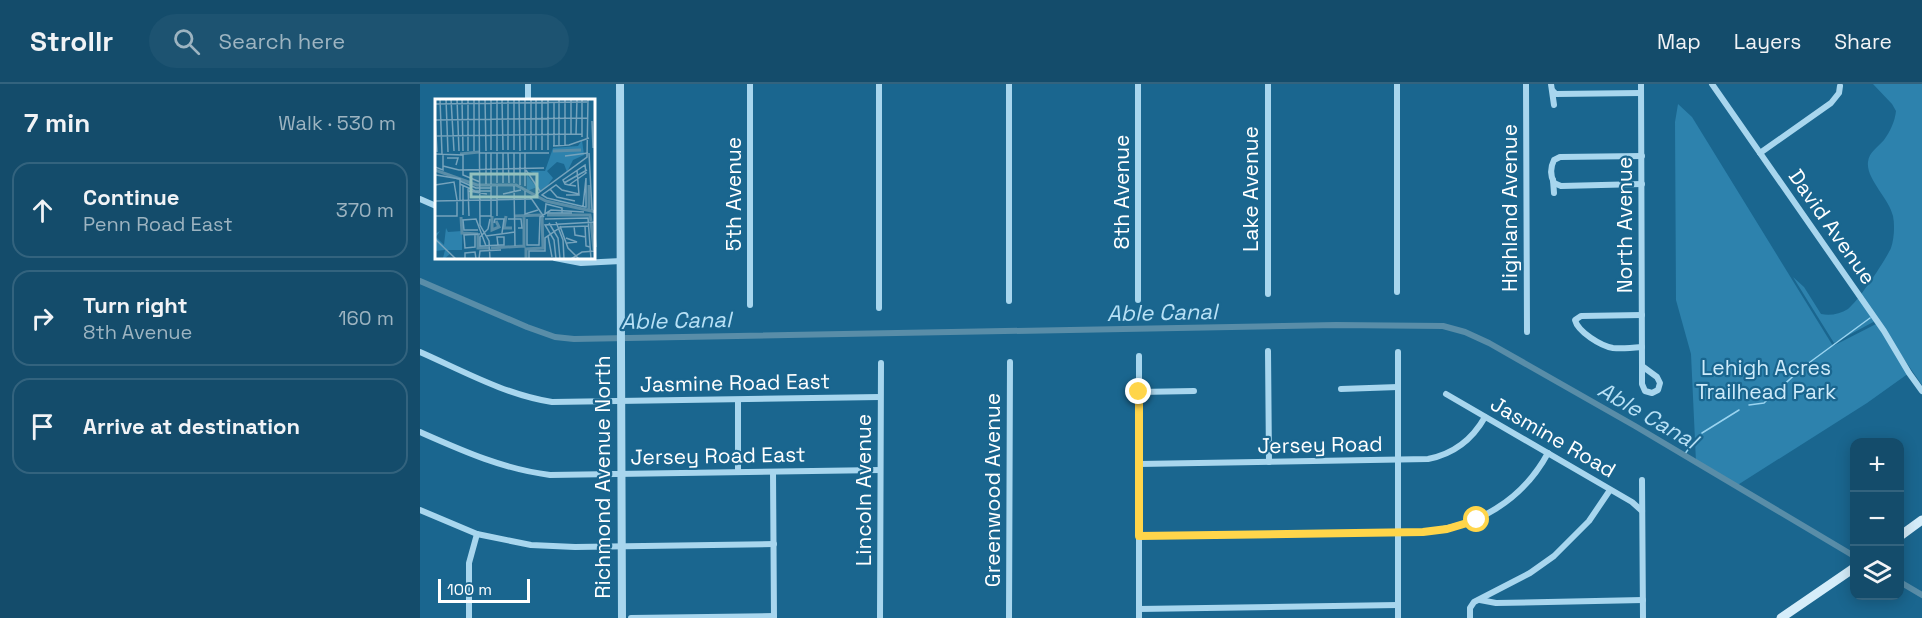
<!DOCTYPE html>
<html lang="en">
<head>
<meta charset="utf-8">
<style>
	body { margin:0; font-family:"Space Grotesk",sans-serif; background:#1d5371; color:#f1f3f6 }
	.controls { position:absolute; right:18px; bottom:18px; display:grid; overflow:hidden; border-radius:12px; box-shadow:0 3px 15px #0003 }
	.controls button { width:54px; height:54px; display:grid; place-items:center; padding:0; border:0; border-bottom:2px solid #33637e; background:#144c6b; color:#f1f3f6; font:30px sans-serif }
	.scale { position:absolute; left:18px; bottom:15px; width:92px; box-sizing:border-box; padding-left:6px; border:3px solid #fff; border-top:0; font-size:16px; line-height:21px; white-space:nowrap; color:#fff; -webkit-text-stroke:4px #1a668f; paint-order:stroke }
	.stop { position:absolute; width:18px; height:18px; margin:-14px; border:4px solid #ffd54a; border-radius:50%; background:#fff }
	.stop.end { background:#ffd54a; border-color:#fff; box-shadow:0 2px 6px #0008 }
	.list { margin:0; padding:0; list-style:none }
	h2 { display:flex; justify-content:space-between; align-items:center; height:78px; margin:0; padding:0 24px; font-size:26px }
	h2 small { font-size:20px; font-weight:400; color:#9db4c1 }
	.list li { display:grid; grid-template-columns:39px 1fr auto; gap:18px; align-items:center; box-sizing:border-box; height:96px; margin:0 12px 12px; padding:0 12px; border:2px solid #33637e; border-radius:18px }
	.list b { display:block; font-size:22px; white-space:nowrap }
	.list p { margin:0; font-size:20px; white-space:nowrap; color:#9db4c1 }
	.list em { font-size:20px; font-style:normal; color:#9db4c1 }
	.icon { flex:none; width:33px; height:33px; fill:none; stroke:currentColor; stroke-width:2; stroke-linecap:round; stroke-linejoin:round }
	.map { position:relative; flex:none; width:1502px; height:534px; overflow:hidden }
	header { display:flex; align-items:center; gap:36px; box-sizing:border-box; height:84px; padding:0 30px; background:#144c6b; border-bottom:2px solid #33637e }
	header strong { font-size:28px }
	nav { display:flex; gap:33px; margin-inline-start:auto; font-size:21px }
	.search { width:420px; height:54px; background:#1d5371; display:flex; align-items:center; gap:15px; box-sizing:border-box; padding:0 21px; border-radius:33px; color:#9db4c1; font-size:22px }
	main { display:flex }
	aside { flex:1; background:#144c6b }
	.map>svg:first-child { display:block }
</style>
</head>
<body>
<header>
<strong>Strollr</strong>
<div class="search"><svg class="icon" aria-label="search" viewBox="0 0 24 24"><circle cx="10" cy="10" r="6"/><path d="M15 15l6 6"/></svg>Search here</div>
<nav><a>Map</a><a>Layers</a><a>Share</a></nav>
</header>
<main>
<aside>
<h2>7 min<small>Walk · 530 m</small></h2>
<ul class="list">
<li><svg class="icon" aria-label="ahead" viewBox="0 0 24 24"><path d="M12 20V5M6 11l6-6 6 6"/></svg><div><b>Continue</b><p>Penn Road East</p></div><em>370 m</em></li>
<li><svg class="icon" aria-label="right" viewBox="0 0 24 24"><path d="M7 20v-9h11M14 6l5 5-5 5"/></svg><div><b>Turn right</b><p>8th Avenue</p></div><em>160 m</em></li>
<li><svg class="icon" aria-label="arrive" viewBox="0 0 24 24"><path d="M6 21V4h12l-3 4 3 4H6"/></svg><div><b>Arrive at destination</b></div></li>
</ul>
</aside>
<div class="map">
<svg width="1502" height="534" viewBox="0 0 1502 534">
	<rect width="100%" height="100%" fill="#1a668f"/>
	<!-- green -->
	<g fill="#2d82ad">
		<path d="M 1453,0 L 1502,0 L 1502,301 L 1457,236 L 1414,259 L 1373,193 L 1384,203 L 1401,230 C 1410,232 1420,230 1428,225 C 1439,216 1465,177 1471,164 C 1474,155 1475,142 1473,132 C 1469,114 1446,95 1448,78 C 1449,68 1458,63 1464,56 C 1470,48 1475,37 1476,27 L 1472,20 Z"/>
		<path d="M 1258,20 L 1272,33 L 1413,262 L 1458,239 L 1489,289 L 1447,319 L 1316,402 L 1276,378 L 1271,270 L 1256,216 L 1255,38 Z"/>
	</g>
	<g fill="none" stroke-linecap="round" stroke-linejoin="round">
		<!-- stream -->
		<g stroke="#9ad4f0" stroke-width="1.5">
			<path d="M 1386,281 L 1450,234"/>
			<path d="M 1329,321 L 1344,319 L 1381,285"/>
			<path d="M 1282,349 L 1319,326"/>
			<path d="M 1264,371 L 1276,355"/>
		</g>
		<!-- canal -->
		<g stroke="#598da8" stroke-width="6">
			<path d="M 0,197 L 107,243 L 135,253 L 154,255 L 916,241 L 1023,242 L 1045,248 L 1069,259 L 1215,342 L 1434,472"/>
			<path d="M 1480,498 L 1502,511"/>
		</g>
		<!-- minor -->
		<g stroke="#a8d6ee" stroke-width="6">
			<path d="M 108,0 L 108,16"/>
			<path d="M 330,0 L 330,221"/>
			<path d="M 589,0 L 589,217"/>
			<path d="M 718,0 L 718,216"/>
			<path d="M 848,0 L 848,210"/>
			<path d="M 977,0 L 977,208"/>
			<path d="M 1106,0 L 1107,248"/>
			<path d="M 1131,0 L 1134,21"/>
			<path d="M 1221,0 L 1222,282"/>
			<path d="M 1292,0 L 1464,247 L 1489,289 L 1502,307"/>
			<path d="M 1133,7 L 1136,10 L 1221,9"/>
			<path d="M 1340,69 L 1411,19 L 1419,9 L 1420,2"/>
			<path d="M 1222,72 L 1140,73 L 1134,76 C 1130,84 1130,91 1134,99 L 1141,102 L 1222,100"/>
			<path d="M 1133,96 L 1134,109"/>
			<path d="M 0,115 L 16,122"/>
			<path d="M 135,174 L 161,179 L 201,177"/>
			<path d="M 459,224 L 459,0"/>
			<path d="M 1222,263 C 1212,264 1202,265 1193,264 C 1181,262 1158,248 1155,236 L 1161,232 L 1222,231"/>
			<path d="M 848,267 L 849,378"/>
			<path d="M 0,268 C 43,287 86,311 132,318 L 460,313"/>
			<path d="M 978,268 L 978,534"/>
			<path d="M 719,272 L 719,534"/>
			<path d="M 1222,282 L 1237,293 L 1240,299 L 1238,306 L 1232,309 L 1225,307 L 1222,300 Z"/>
			<path d="M 921,305 L 978,303"/>
			<path d="M 719,308 L 774,307"/>
			<path d="M 1026,310 L 1212,418 L 1222,427"/>
			<path d="M 318,316 L 318,388"/>
			<path d="M 0,348 C 43,367 83,385 130,391 L 460,386"/>
			<path d="M 719,380 L 1008,375 C 1034,370 1052,356 1065,333"/>
			<path d="M 353,388 L 354,534"/>
			<path d="M 1222,396 L 1223,534"/>
			<path d="M 0,426 L 57,450 L 111,461 L 155,463 L 354,460"/>
			<path d="M 719,452 L 1003,448 C 1057,443 1102,417 1128,369"/>
			<path d="M 1060,516 L 1076,519 L 1223,516"/>
			<path d="M 719,525 L 978,521"/>
			<path d="M 49,534 L 49,479 L 57,450"/>
			<path d="M 211,534 L 354,532"/>
			<path d="M 460,534 L 461,279"/>
			<path d="M 589,534 L 590,278"/>
			<path d="M 1050,534 L 1050,524 L 1054,518 L 1110,489 L 1134,472 L 1169,437 L 1190,406"/>
		</g>
		<!-- tertiary -->
		<path stroke="#a8d6ee" stroke-width="8" d="M 200,0 L 202,534"/>
		<!-- secondary -->
		<g stroke="#d5edfa" stroke-width="9">
			<path d="M 1480,452 L 1502,436"/>
			<path d="M 1361,534 L 1434,484"/>
		</g>
	</g>
	<g fill="none" stroke-linecap="round" stroke-linejoin="round">
		<!-- route -->
		<path stroke="#ffd54a" stroke-width="8" d="M 719,308 L 719,452 L 1003,448 L 1027,445 L 1057,436"/>
	</g>
	<g text-anchor="middle" stroke-width="4.5" stroke-linejoin="round" paint-order="stroke">
		<!-- street labels -->
		<g font-size="21" fill="#fff" stroke="#1a668f">
			<text transform="translate(831 105) rotate(-90)" y="7">Lake Avenue</text>
			<text transform="translate(702 108) rotate(-90)" y="7">8th Avenue</text>
			<text transform="translate(314 110) rotate(-90)" y="7">5th Avenue</text>
			<text transform="translate(1090 124) rotate(-90)" y="7">Highland Avenue</text>
			<text transform="translate(1205 141) rotate(-90)" y="7">North Avenue</text>
			<text transform="translate(1412 143) rotate(55)" y="7">David Avenue</text>
			<text transform="translate(315 299) rotate(-1)" y="7">Jasmine Road East</text>
			<text transform="translate(1133 353) rotate(30)" y="7">Jasmine Road</text>
			<text transform="translate(900 361) rotate(-1)" y="7">Jersey Road</text>
			<text transform="translate(298 372) rotate(-1)" y="7">Jersey Road East</text>
			<text transform="translate(183 393) rotate(-90)" y="7">Richmond Avenue North</text>
			<text transform="translate(444 406) rotate(-90)" y="7">Lincoln Avenue</text>
			<text transform="translate(573 406) rotate(-90)" y="7">Greenwood Avenue</text>
		</g>
		<!-- park labels -->
		<g font-size="21" fill="#ceebfa" stroke="#1a668f">
			<text x="1346" y="291">Lehigh Acres<tspan x="1346" dy="24">Trailhead Park</tspan></text>
		</g>
		<!-- water labels -->
		<g font-size="22" font-style="italic" fill="#b8e1f6" stroke="#1a668f">
			<text transform="translate(742 228) rotate(-1)" y="8">Able Canal</text>
			<text transform="translate(256 236) rotate(-1)" y="8">Able Canal</text>
			<text transform="translate(1228 331) rotate(30)" y="8">Able Canal</text>
		</g>
	</g>
	<!-- overview -->
	<g transform="translate(15 15)">
		<rect width="160" height="160" fill="#1a668f"/>
		<path d="M 147,41 L 149,56 L 138,61 L 132,73 L 129,65 L 122,63 L 112,72 L 118,79 L 112,87 L 105,92 L 102,88 L 92,92 L 92,76 L 99,85 L 101,76 L 95,72 L 110,72 L 118,49 L 143,47 ZM 11,129 L 13,133 L 27,132 L 27,151 L 12,151 L 15,155 L 9,160 L 0,160 L 8,159 L 10,151 L 0,152 L 0,135 L 5,132 L 1,138 L 9,146 Z" fill="#2d82ad"/>
		<path fill="none" stroke="#598da8" stroke-width="3" d="M 118,52 L 146,51M 25,55 L 44,53M 0,71 L 42,86 L 81,86 L 111,102 L 161,113M 154,86 L 154,112M 112,116 L 155,116 L 156,122M 57,117 L 57,131 L 64,128 L 61,122M 71,117 L 69,129 L 77,129M 80,117 L 106,116M 26,118 L 27,134 L 43,135M 156,123 L 159,151M 43,136 L 43,149 L 54,149M 56,149 L 89,147 L 89,117M 91,160 L 91,150 L 108,149 L 107,117"/>
		<path fill="none" stroke="#76a3bc" stroke-width="1.5" d="M 5,0 L 7,55M 11,0 L 13,53M 16,0 L 19,52M 22,0 L 24,52M 27,0 L 28,52M 33,0 L 33,52M 39,0 L 39,52M 44,0 L 45,126 L 54,142 L 55,160M 50,0 L 51,52M 56,0 L 56,51M 62,0 L 62,52M 67,0 L 68,51M 73,0 L 73,51M 79,0 L 79,51M 84,0 L 85,52M 0,5 L 152,3M 0,17 L 2,53M 0,21 L 152,19M 157,22 L 158,49M 136,36 L 136,0M 141,36 L 142,0M 0,37 L 147,35M 147,38 L 147,0M 118,47 L 134,46 L 154,39M 119,47 L 119,4M 124,47 L 124,0M 130,47 L 130,0M 90,51 L 90,0M 96,51 L 96,0M 101,51 L 101,0M 107,51 L 107,0M 113,51 L 113,0M 45,54 L 114,54M 51,54 L 51,85M 56,54 L 56,85M 62,54 L 62,84M 68,54 L 68,84M 73,54 L 74,84M 79,54 L 79,84M 85,54 L 85,86M 90,54 L 90,87M 154,54 L 157,111M 0,55 L 28,56 L 28,76 L 45,83M 130,57 L 153,54M 12,59 L 23,59 L 21,66M 8,67 L 24,71 L 109,69M 0,68 L 8,71 L 8,55M 91,71 L 105,92M 1,76 L 25,80 L 25,102M 25,82 L 41,89 L 56,89M 129,84 L 152,71M 25,85 L 40,92 L 56,92M 0,86 L 19,83 L 22,101M 134,86 L 151,74 L 150,66 L 128,81 L 130,85 L 134,86 L 141,87M 28,87 L 28,116M 62,87 L 62,117M 79,87 L 80,147M 33,88 L 34,117M 115,90 L 122,98 L 140,102M 33,92 L 52,95M 90,92 L 90,115 L 103,111M 68,95 L 86,91M 144,95 L 127,91 L 121,86 L 107,96 L 112,99 L 150,108 L 151,108 L 151,79 L 148,107M 131,96 L 144,96 L 142,71M 96,99 L 109,118M 0,102 L 95,100 L 152,58 L 153,0M 110,114 L 111,105 L 127,109 L 127,114M 111,114 L 137,114M 0,117 L 22,117 L 22,102M 45,117 L 56,117 L 56,87M 55,120 L 53,130 L 45,138 L 45,147 L 46,147 L 66,146 L 69,146 L 69,138 L 62,138 L 63,146M 73,120 L 86,120 L 87,129 L 83,129M 92,120 L 92,146 L 104,146 L 105,118 L 116,111 L 149,113M 110,120 L 153,119 L 156,160M 121,123 L 128,141 L 129,160M 159,123 L 161,148M 59,124 L 60,120 L 69,120 L 67,134M 114,124 L 123,139 L 125,160M 125,127 L 133,149 L 144,160M 139,127 L 140,136 L 151,138M 150,127 L 151,147 L 155,148M 43,131 L 29,131 L 28,121 L 41,120 L 51,147M 40,136 L 40,148 L 30,149 L 29,136 L 45,135M 51,137 L 80,133M 113,137 L 117,158M 131,139 L 142,143 L 132,144M 0,140 L 21,160M 30,160 L 30,154 L 40,153 L 41,160M 44,160 L 45,152 L 66,151M 94,160 L 94,152 L 110,152 L 110,139 L 126,128 L 154,127M 121,160 L 119,141 L 110,126 L 161,123M 136,160 L 147,153 L 161,152"/>
		<path fill="#93c1be" fill-opacity="0.15" stroke="#93c1be" stroke-width="3" d="M 36,75 L 102,75 L 102,98 L 36,98 Z"/>
		<rect width="160" height="160" fill="none" stroke="#fff" stroke-width="3"/>
	</g>
</svg>
<div class="controls">
<button>+</button>
<button>−</button>
<button><svg class="icon" aria-label="layers" viewBox="0 0 24 24"><path d="M12 4l9 5-9 5-9-5zM3 14l9 5 9-5"/></svg></button>
</div>
<div class="scale">100 m</div>
<div class="stop" style="left:1057px;top:436px"></div>
<div class="stop end" style="left:719px;top:308px"></div>
</div>
</main>
</body>
</html>
